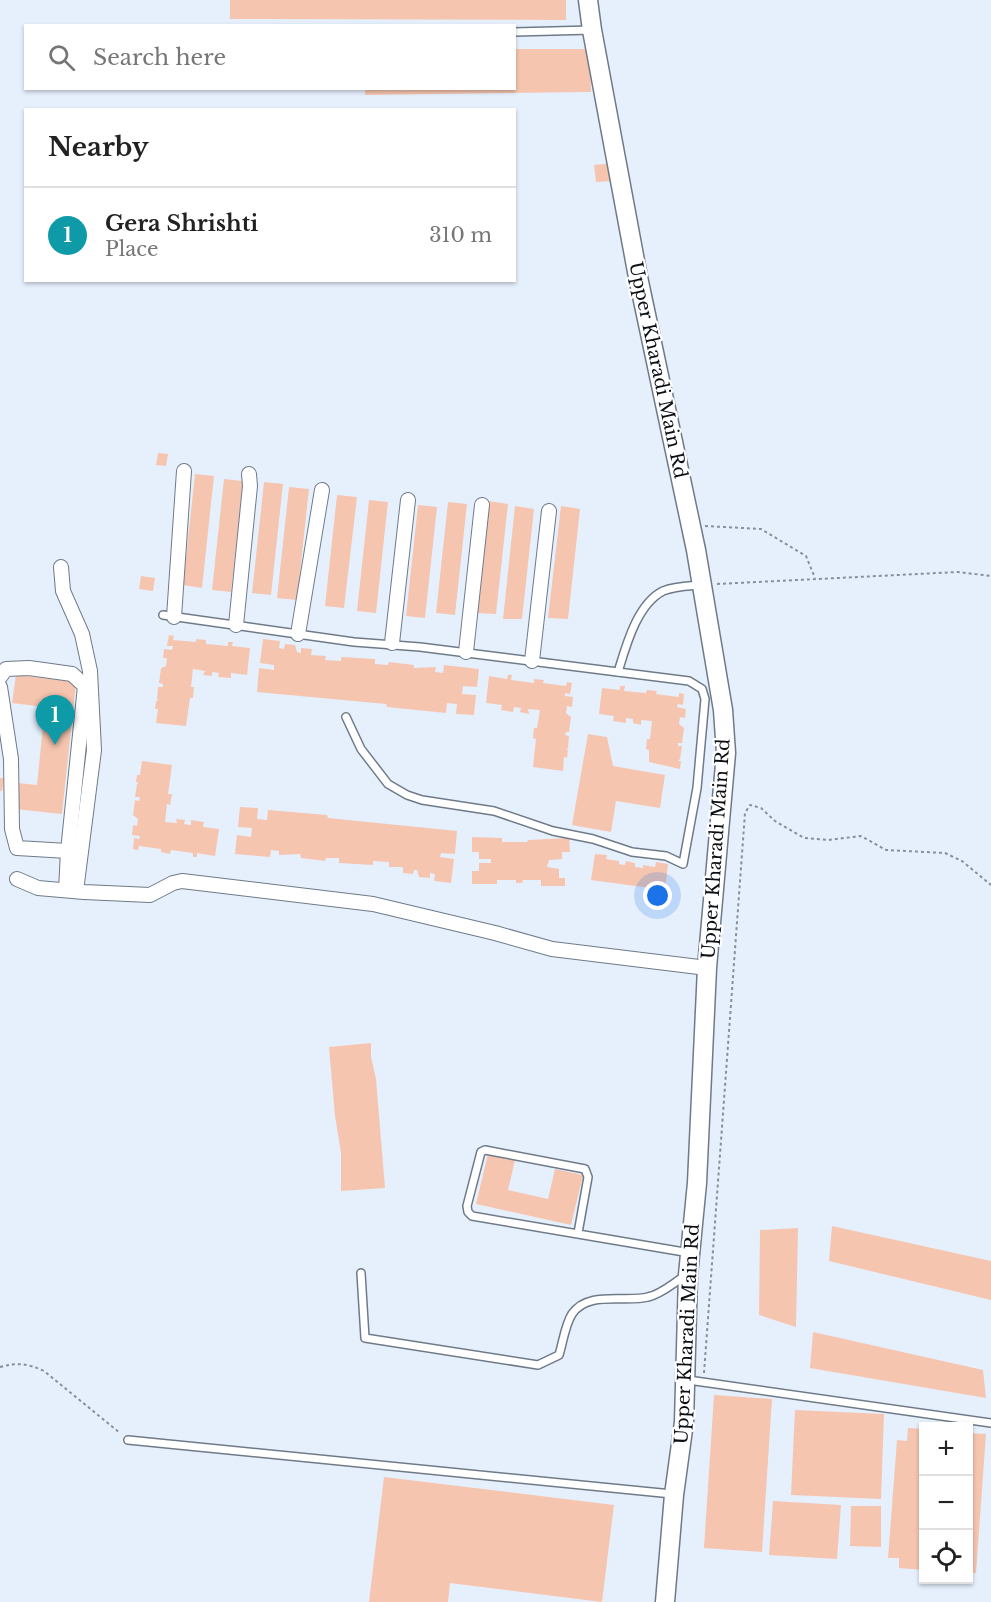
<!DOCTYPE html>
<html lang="en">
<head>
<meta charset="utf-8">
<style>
	body { margin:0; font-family:"Libre Baskerville",serif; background:#f2f2f2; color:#222 }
	.controls { position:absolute; right:18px; bottom:18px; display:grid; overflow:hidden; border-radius:0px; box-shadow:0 2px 4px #0004 }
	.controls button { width:54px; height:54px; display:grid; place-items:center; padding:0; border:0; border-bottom:2px solid #e0e0e0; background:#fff; color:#222; font:30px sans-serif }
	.you { position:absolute; left:658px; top:896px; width:21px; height:21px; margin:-15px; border:4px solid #fff; border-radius:50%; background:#1a73e8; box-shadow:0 0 0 9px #1a73e833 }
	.badge { display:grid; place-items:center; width:39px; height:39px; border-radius:50%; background:#2563eb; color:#fff; font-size:20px; font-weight:700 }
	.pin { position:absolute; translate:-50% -50px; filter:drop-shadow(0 2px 3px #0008) }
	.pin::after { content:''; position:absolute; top:32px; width:21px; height:18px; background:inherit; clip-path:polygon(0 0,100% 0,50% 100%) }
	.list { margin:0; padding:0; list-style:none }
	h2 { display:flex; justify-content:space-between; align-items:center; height:78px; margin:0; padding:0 24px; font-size:26px }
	h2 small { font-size:20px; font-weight:400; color:#767676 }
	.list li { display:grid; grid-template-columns:39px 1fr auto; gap:18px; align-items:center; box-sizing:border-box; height:96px; padding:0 24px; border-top:2px solid #e0e0e0 }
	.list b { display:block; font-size:22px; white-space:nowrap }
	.list p { margin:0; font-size:20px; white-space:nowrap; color:#767676 }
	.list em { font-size:20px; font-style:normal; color:#767676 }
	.icon { flex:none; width:33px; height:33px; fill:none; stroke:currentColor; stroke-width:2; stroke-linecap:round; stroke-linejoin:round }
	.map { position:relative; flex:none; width:991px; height:1602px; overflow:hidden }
	.search { position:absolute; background:#fff; box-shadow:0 2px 4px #0004; left:24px; top:24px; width:492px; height:66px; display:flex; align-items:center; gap:15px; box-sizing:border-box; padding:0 21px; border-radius:0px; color:#767676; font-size:22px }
	.panel { position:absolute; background:#fff; box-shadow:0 2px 4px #0004; left:24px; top:108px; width:492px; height:174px; border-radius:0px }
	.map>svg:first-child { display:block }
</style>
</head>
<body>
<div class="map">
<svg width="991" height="1602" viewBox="0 0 991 1602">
	<rect width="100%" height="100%" fill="#e6f0fd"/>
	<!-- building -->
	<g fill="#f6c5af">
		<path d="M 230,0 L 566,0 L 566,20 L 230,19 Z"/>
		<path d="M 514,49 L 590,49 L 591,92 L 365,95 L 365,88 L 514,88 Z"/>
		<path d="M 613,163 L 614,181 L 596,182 L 594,165 Z"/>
		<path d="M 158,453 L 168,454 L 166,466 L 156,465 Z"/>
		<path d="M 195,474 L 214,476 L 202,588 L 183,585 Z"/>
		<path d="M 224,479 L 243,481 L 231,592 L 212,590 Z"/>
		<path d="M 264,482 L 283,484 L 271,595 L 252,593 Z"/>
		<path d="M 289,487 L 309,489 L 297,600 L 277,598 Z"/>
		<path d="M 337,495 L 357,497 L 344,608 L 325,606 Z"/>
		<path d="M 369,500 L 388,502 L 376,613 L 357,611 Z"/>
		<path d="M 488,501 L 508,504 L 496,614 L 476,613 Z"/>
		<path d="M 448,502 L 467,504 L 455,615 L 436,613 Z"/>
		<path d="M 418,505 L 437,507 L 425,618 L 406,616 Z"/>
		<path d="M 515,506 L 534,509 L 522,619 L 503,619 Z"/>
		<path d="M 561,506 L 580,509 L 568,619 L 548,618 Z"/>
		<path d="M 141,576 L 155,578 L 153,591 L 139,589 Z"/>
		<path d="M 169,635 L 174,636 L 173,640 L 196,642 L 196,639 L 206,640 L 206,644 L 228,646 L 228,642 L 233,642 L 232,646 L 250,648 L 247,675 L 231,673 L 231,678 L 218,677 L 219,673 L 212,672 L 212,676 L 203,675 L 205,671 L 193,669 L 191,687 L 194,687 L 193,698 L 190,698 L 186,726 L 156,723 L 158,709 L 155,709 L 156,701 L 159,701 L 157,700 L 158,687 L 163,687 L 163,684 L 159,683 L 161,668 L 166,666 L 167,658 L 163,658 L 164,649 L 172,650 L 173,646 L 167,646 Z"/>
		<path d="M 263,639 L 280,641 L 279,648 L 284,649 L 285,644 L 295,645 L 297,652 L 301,653 L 301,648 L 312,649 L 311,655 L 326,656 L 325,660 L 341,661 L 341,657 L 375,659 L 375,664 L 388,665 L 389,662 L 414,665 L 414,668 L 436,667 L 435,672 L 443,673 L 444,665 L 479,669 L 477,687 L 463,686 L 462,694 L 476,695 L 474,715 L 456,714 L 457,704 L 447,703 L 446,713 L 387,707 L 386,704 L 257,692 L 259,668 L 274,670 L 274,665 L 260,663 Z"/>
		<path d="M 16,675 L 76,682 L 62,814 L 15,809 L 18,783 L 37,785 L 45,707 L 12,703 Z"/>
		<path d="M 508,675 L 512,675 L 511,680 L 534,683 L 534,679 L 544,680 L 543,683 L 566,686 L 567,682 L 572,683 L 570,694 L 565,693 L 565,696 L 573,697 L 572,707 L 567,706 L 566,713 L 571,717 L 569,732 L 566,732 L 565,735 L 569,736 L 568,748 L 566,750 L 568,750 L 567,758 L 564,757 L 563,771 L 533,767 L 536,739 L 533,738 L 534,728 L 537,728 L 540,710 L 528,709 L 529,714 L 520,712 L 521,708 L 514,707 L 513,712 L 501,710 L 502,705 L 486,703 L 489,676 L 507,679 Z"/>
		<path d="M 620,686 L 625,686 L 624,691 L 646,693 L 647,690 L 657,691 L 656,694 L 679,697 L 679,693 L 684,694 L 683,705 L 678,704 L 677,707 L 686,709 L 685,718 L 680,717 L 679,724 L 684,728 L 682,743 L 678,743 L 678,746 L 682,746 L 680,759 L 678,761 L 681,761 L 680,769 L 649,762 L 649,750 L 646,749 L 647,739 L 650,739 L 652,721 L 641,720 L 641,725 L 633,723 L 633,719 L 626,718 L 626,723 L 613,721 L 614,716 L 599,714 L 602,688 L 620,690 Z"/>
		<path d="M 588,734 L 607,737 L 613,766 L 665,775 L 660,808 L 616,801 L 611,832 L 572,825 Z"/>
		<path d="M 142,761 L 172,765 L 168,794 L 172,794 L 170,805 L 167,804 L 165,822 L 177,823 L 176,819 L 185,820 L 184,824 L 191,825 L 191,820 L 204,822 L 203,827 L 219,829 L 215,856 L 197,853 L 197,857 L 193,857 L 193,853 L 171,850 L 170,854 L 161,852 L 161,849 L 139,846 L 138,850 L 133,849 L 134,838 L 139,839 L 140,836 L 132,835 L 133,825 L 137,826 L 138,819 L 133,815 L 135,800 L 139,801 L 140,797 L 135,797 L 137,784 L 139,783 L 136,782 L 137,775 L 140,775 Z"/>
		<path d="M 0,778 L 4,778 L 2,791 L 0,791 Z"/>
		<path d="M 240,807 L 258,808 L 257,819 L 267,820 L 268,810 L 327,815 L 328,818 L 457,831 L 455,854 L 441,853 L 440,857 L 454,859 L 451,883 L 434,881 L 435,874 L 430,873 L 430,878 L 419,877 L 417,870 L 414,870 L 413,874 L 403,873 L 403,867 L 389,867 L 389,862 L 373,861 L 373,865 L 339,863 L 339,858 L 326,858 L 325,861 L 301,858 L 300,854 L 279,855 L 279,851 L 271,850 L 270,857 L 235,854 L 237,835 L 251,837 L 252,828 L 238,827 Z"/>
		<path d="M 472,837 L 502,838 L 502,842 L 527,842 L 528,840 L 569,838 L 570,852 L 562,852 L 562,859 L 549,860 L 547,867 L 559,869 L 559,878 L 565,878 L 565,886 L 541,886 L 541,880 L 523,880 L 522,883 L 516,883 L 516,880 L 497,880 L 497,884 L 472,884 L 472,871 L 479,871 L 479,863 L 491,863 L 491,859 L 479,859 L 479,852 L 472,852 Z"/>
		<path d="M 595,854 L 607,855 L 606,859 L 619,861 L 619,864 L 625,865 L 626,861 L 635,863 L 635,867 L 643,868 L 643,865 L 655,867 L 656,862 L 668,864 L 665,890 L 591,880 Z"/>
		<path d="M 371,1043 L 371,1057 L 376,1079 L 385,1188 L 341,1191 L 341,1153 L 335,1116 L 329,1047 Z"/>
		<path d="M 488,1154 L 515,1160 L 508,1190 L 548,1199 L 555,1169 L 583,1175 L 571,1225 L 476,1204 Z"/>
		<path d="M 832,1226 L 991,1261 L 991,1300 L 829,1261 Z"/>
		<path d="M 798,1228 L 796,1327 L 759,1315 L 760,1230 Z"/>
		<path d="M 813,1332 L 983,1370 L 986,1398 L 810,1368 Z"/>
		<path d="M 714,1395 L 772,1399 L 762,1552 L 704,1548 Z"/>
		<path d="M 795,1410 L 884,1414 L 881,1499 L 791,1495 Z"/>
		<path d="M 908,1428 L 924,1429 L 924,1570 L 899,1568 L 899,1558 L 888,1558 L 897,1440 L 907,1441 Z"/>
		<path d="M 968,1433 L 986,1434 L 976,1573 L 968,1573 Z"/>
		<path d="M 384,1477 L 614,1505 L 602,1602 L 450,1583 L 448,1602 L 369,1602 Z"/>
		<path d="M 773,1501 L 841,1505 L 837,1559 L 769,1555 Z"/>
		<path d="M 851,1506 L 881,1506 L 881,1547 L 850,1546 Z"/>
	</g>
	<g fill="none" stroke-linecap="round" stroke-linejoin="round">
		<!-- service casing -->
		<g stroke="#6f7a88" stroke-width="10">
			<g id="service">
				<path d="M 514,32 L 592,30"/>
				<path d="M 163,615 L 354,642 L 420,647 L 689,681 L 702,689 L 705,699 L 697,788 L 683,864 L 666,856 L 632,852 L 593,839 L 553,831 L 494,811 L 422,800 L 407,795 L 388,784 L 361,749 L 346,717"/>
				<path d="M 618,672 C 626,646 637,604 663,591 C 675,586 688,586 700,585"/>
				<path d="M 578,1233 L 588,1177 L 585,1169 L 485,1150 L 481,1152 L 467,1206 L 468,1212 L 472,1216 L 690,1253"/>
				<path d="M 361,1273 L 365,1338 L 538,1365 L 559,1355 C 563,1342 565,1325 572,1314 C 588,1290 625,1303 648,1297 C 662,1294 673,1283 685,1276"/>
				<path d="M 688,1380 L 991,1423"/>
				<path d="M 128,1440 L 672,1494"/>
			</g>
		</g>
		<!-- minor casing -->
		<g stroke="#6f7a88" stroke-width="16">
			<g id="minor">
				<path d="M 61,567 L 63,591 L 82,634 L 90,671 L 94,750 L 76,891"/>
				<path d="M 174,617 L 184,471"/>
				<path d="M 236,625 L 250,486 L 249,474"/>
				<path d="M 298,634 L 322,490"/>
				<path d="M 392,643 L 408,500"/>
				<path d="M 466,652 L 482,505"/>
				<path d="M 532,661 L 549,511"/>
				<path d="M 0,677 L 6,669 L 29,668 L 72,674 L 85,686 L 68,851 L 66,890"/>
				<path d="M 0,687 L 11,759 L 12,829 L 17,848 L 68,851"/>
				<path d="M 17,879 L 38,888 L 84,892 L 150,895 L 173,883 L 182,881 L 373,904 L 495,933 L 552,949 L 707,968"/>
			</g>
		</g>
		<!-- tertiary casing -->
		<g stroke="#6f7a88" stroke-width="21">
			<path id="tertiary" d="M 588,0 L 592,30 L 638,277 L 696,550 L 723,710 L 726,753 L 707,968 L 697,1183 L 688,1275 L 684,1422 L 674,1495 L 665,1602"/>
		</g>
		<!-- path -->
		<g stroke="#888f99" stroke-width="2" stroke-dasharray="3 3" stroke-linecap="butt">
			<path d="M 705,526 L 761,529 L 806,556 L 815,578"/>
			<path d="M 717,584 L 958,572 L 991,576"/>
			<path d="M 0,1367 C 17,1362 29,1364 44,1371 L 120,1433"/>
			<path d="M 704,1373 L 745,813 L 750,805 L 761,808 L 775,821 L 804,838 L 828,840 L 861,836 L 886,850 L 945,853 L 962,861 L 991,885"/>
		</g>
		<!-- service -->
		<use href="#service" stroke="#fff" stroke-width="7"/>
		<!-- minor -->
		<use href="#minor" stroke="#fff" stroke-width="14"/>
		<!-- tertiary -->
		<use href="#tertiary" stroke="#fff" stroke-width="18"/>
	</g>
	<g text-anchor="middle" stroke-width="4.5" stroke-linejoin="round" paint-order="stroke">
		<!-- street labels -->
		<g font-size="18" fill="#0b0f14" stroke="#fff">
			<text transform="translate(658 370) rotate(78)" y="6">Upper Kharadi Main Rd</text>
			<text transform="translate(716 849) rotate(-86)" y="6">Upper Kharadi Main Rd</text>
			<text transform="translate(687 1334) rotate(-87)" y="6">Upper Kharadi Main Rd</text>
		</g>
	</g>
</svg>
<div class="controls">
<button>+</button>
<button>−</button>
<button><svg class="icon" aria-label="locate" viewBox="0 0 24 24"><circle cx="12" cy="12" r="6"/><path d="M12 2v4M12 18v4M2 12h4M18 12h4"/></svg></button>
</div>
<div class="you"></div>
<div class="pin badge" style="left:55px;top:745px;background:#0f9aa8">1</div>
<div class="search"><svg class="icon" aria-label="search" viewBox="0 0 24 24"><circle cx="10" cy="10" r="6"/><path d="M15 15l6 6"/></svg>Search here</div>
<section class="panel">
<h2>Nearby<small></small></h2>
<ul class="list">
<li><span class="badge" style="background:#0f9aa8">1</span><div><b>Gera Shrishti</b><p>Place</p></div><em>310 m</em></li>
</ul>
</section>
</div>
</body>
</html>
